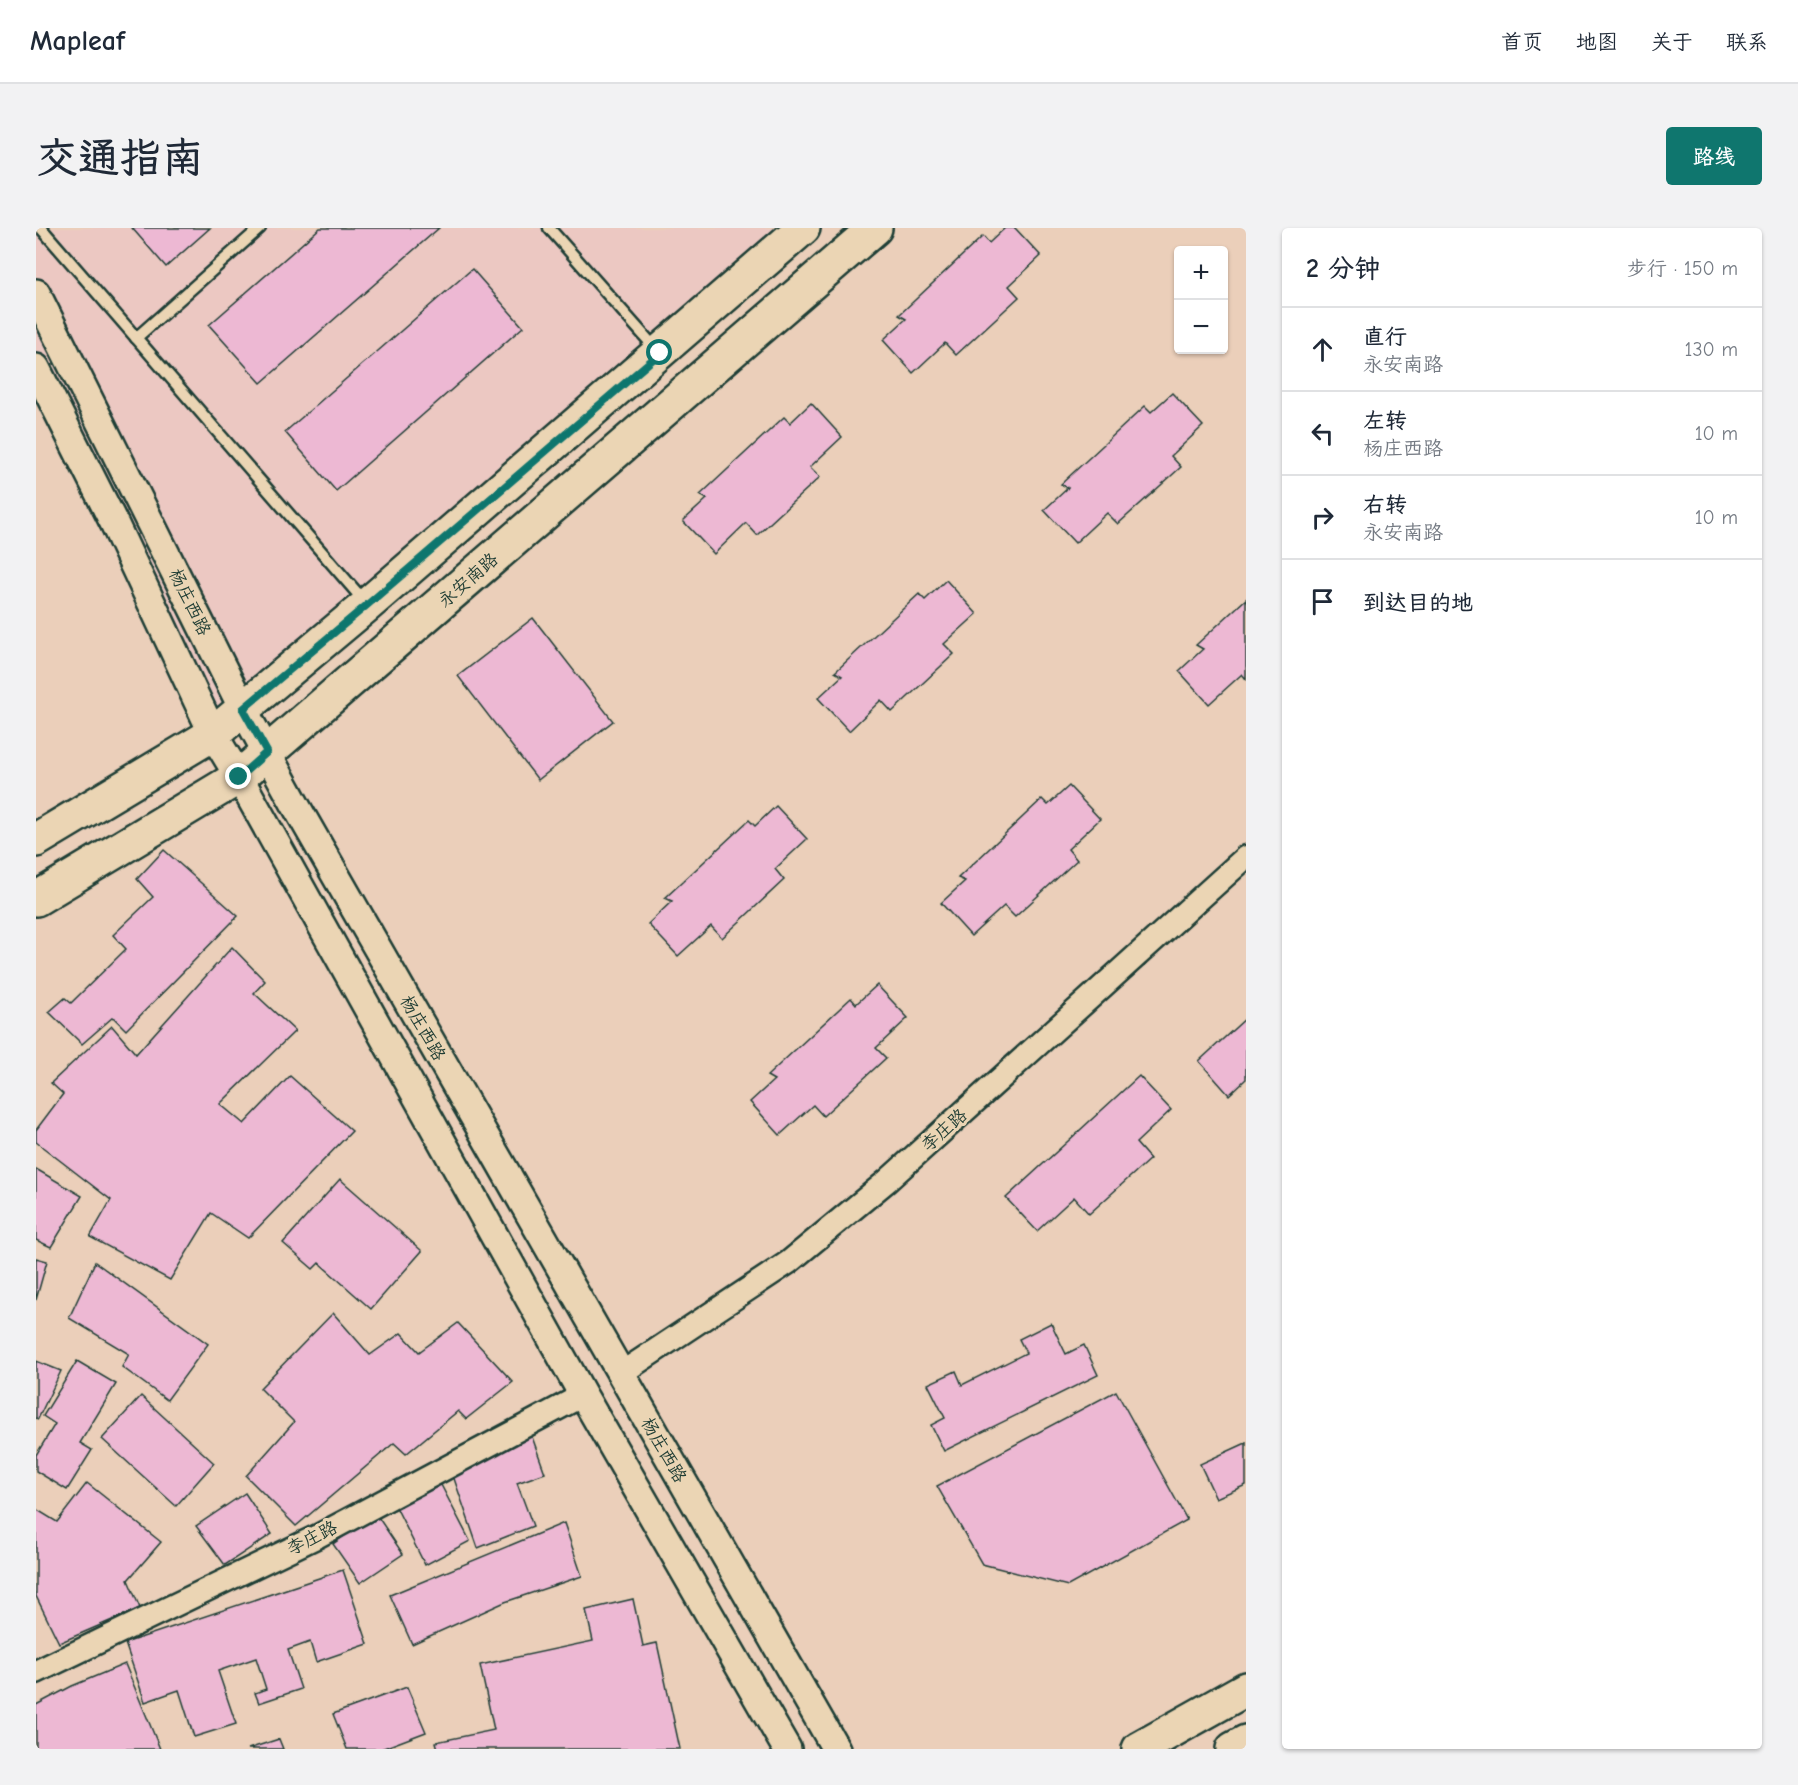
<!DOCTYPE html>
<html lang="zh">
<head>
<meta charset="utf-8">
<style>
	body { margin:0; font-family:"Comic Neue","LXGW WenKai TC",sans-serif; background:#f2f2f3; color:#1f2937 }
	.controls { position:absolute; right:18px; top:18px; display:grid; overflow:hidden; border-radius:6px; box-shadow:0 2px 4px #0004 }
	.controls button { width:54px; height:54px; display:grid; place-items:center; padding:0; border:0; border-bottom:2px solid #e0e1e3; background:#fff; color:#1f2937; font:30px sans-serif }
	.stop { position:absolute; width:18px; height:18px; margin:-14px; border:4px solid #0f766e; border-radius:50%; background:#fff }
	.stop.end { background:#0f766e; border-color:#fff; box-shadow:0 2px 6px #0008 }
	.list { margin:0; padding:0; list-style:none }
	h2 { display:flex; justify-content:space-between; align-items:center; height:78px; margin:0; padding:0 24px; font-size:26px }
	h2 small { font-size:20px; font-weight:400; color:#747a83 }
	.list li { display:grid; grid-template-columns:39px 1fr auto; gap:18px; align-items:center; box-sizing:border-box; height:84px; padding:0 24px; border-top:2px solid #e0e1e3 }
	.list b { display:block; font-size:22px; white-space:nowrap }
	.list p { margin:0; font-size:20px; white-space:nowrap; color:#747a83 }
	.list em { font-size:20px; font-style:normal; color:#747a83 }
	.icon { flex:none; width:33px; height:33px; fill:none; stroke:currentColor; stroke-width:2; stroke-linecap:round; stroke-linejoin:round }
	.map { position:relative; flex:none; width:1210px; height:1521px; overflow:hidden; border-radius:6px }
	header { display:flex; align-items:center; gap:36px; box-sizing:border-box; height:84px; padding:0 30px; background:#fff; border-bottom:2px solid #e0e1e3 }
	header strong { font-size:28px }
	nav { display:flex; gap:33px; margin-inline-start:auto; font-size:21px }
	.intro { display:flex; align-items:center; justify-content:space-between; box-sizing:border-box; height:144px; padding:0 36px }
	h1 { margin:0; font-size:42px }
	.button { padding:15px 27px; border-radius:6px; background:#0f766e; color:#fff; font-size:21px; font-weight:700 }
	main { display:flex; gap:36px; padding:0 36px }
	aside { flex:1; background:#fff; border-radius:6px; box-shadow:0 2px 4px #0004 }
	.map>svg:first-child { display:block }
</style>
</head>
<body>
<header>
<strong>Mapleaf</strong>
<nav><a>首页</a><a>地图</a><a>关于</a><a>联系</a></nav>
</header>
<div class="intro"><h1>交通指南</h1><a class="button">路线</a></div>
<main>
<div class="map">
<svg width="1210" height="1521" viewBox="0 0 1210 1521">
	<rect width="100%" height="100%" fill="#ebcfba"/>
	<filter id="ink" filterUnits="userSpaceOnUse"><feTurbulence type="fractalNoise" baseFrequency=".0167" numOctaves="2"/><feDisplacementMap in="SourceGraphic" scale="12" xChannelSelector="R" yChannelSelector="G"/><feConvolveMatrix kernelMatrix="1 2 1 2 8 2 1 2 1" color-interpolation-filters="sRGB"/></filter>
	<g filter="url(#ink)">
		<!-- built -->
		<path fill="#ecc8c2" d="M 0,0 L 767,0 L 177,506 L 0,147 Z"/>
		<!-- building -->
		<g fill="#edb8d3" stroke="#1f3d34" stroke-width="1.5">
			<path d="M 96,0 L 174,0 L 130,39 Z"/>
			<path d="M 284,0 L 403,0 L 225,155 L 173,97 Z"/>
			<path d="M 969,0 L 979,0 L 1005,28 L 973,58 L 983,69 L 920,127 L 909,115 L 877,145 L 847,112 L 870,91 L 863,87 L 947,8 L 953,15 Z"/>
			<path d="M 436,41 L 487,99 L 300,263 L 249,204 Z"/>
			<path d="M 1136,165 L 1167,198 L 1135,228 L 1145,239 L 1082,296 L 1071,285 L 1039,315 L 1008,282 L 1032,260 L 1025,256 L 1109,178 L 1115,184 Z"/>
			<path d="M 775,175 L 806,209 L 774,239 L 784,249 L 721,307 L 710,295 L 678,326 L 647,293 L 671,271 L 664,267 L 748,189 L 754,195 Z"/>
			<path d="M 910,352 L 941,386 L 908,416 L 918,426 L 856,484 L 845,472 L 813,503 L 782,470 L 806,448 L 799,444 L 883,366 L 889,372 Z"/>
			<path d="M 1210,371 L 1210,451 L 1206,446 L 1173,476 L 1143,443 L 1167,421 L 1160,417 Z"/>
			<path d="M 497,390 L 577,493 L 502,552 L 422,448 Z"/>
			<path d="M 1033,558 L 1064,591 L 1032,621 L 1041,632 L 979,689 L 968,678 L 935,708 L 905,675 L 929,653 L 922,650 L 1006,571 L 1012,577 Z"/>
			<path d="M 740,578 L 771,611 L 739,641 L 748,652 L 686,710 L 675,698 L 642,728 L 612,696 L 636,673 L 629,670 L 713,592 L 719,598 Z"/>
			<path d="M 128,622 L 202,688 L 90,802 L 77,789 L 46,816 L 13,784 L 29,770 L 35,775 L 90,721 L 77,707 L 117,669 L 101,651 Z"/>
			<path d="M 196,719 L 229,753 L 218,765 L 259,803 L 184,876 L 208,896 L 254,848 L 316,903 L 212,1010 L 175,985 L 134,1052 L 54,1009 L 75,972 L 0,914 L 0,902 L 27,866 L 15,855 L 76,798 L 100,826 Z"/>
			<path d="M 841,757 L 872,790 L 840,820 L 850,830 L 787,888 L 777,877 L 744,907 L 714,874 L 738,852 L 731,848 L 815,770 L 820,776 Z"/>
			<path d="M 1210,790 L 1210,851 L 1193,867 L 1163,833 Z"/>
			<path d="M 1103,848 L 1135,882 L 1100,915 L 1114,931 L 1053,986 L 1038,969 L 1001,1003 L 970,970 Z"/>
			<path d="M 0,941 L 46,968 L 15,1019 L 0,1012 Z"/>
			<path d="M 304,951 L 386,1023 L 335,1081 L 283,1035 L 277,1041 L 247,1015 Z"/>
			<path d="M 0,1030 L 11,1033 L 0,1072 Z"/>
			<path d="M 59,1034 L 172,1116 L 131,1172 L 86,1139 L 93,1126 L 33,1090 Z"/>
			<path d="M 297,1085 L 334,1127 L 365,1105 L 383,1124 L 422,1095 L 477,1154 L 430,1191 L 422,1183 L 370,1226 L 358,1215 L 260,1298 L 210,1248 L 258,1194 L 224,1160 Z"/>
			<path d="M 1015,1095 L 1030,1126 L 1048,1117 L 1062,1147 L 908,1223 L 895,1197 L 909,1190 L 892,1156 L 920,1143 L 926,1157 L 990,1125 L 983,1111 Z"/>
			<path d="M 0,1133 L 25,1143 L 2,1191 L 0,1190 Z"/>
			<path d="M 41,1133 L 80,1156 L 44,1215 L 56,1222 L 31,1262 L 0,1243 L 0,1227 L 19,1196 L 7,1188 Z"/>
			<path d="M 1080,1163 L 1151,1292 L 1032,1358 L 946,1336 L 901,1258 Z"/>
			<path d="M 105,1168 L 178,1235 L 140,1278 L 66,1211 Z"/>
			<path d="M 495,1206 L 509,1245 L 481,1255 L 497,1298 L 442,1320 L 414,1239 Z"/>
			<path d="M 1210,1215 L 1210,1257 L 1180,1270 L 1164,1236 Z"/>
			<path d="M 402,1251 L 434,1313 L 389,1337 L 359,1277 Z"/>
			<path d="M 51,1255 L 125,1314 L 92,1352 L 104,1380 L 23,1415 L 0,1368 L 0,1281 L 21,1294 Z"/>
			<path d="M 209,1265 L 236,1306 L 189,1337 L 160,1298 Z"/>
			<path d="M 340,1286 L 367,1326 L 324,1355 L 297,1316 Z"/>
			<path d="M 528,1295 L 546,1348 L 469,1374 L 376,1416 L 354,1367 Z"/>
			<path d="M 307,1342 L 332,1416 L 280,1434 L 274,1414 L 252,1422 L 265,1461 L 223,1475 L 219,1465 L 230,1461 L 220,1430 L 182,1443 L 200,1496 L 158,1509 L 143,1462 L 109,1474 L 89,1415 Z"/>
			<path d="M 597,1371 L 607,1418 L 621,1415 L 644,1521 L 402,1521 L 400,1514 L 458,1502 L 444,1437 L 557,1413 L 550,1382 Z"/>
			<path d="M 89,1436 L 124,1521 L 0,1521 L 0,1477 L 36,1458 Z"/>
			<path d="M 371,1459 L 390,1504 L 345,1521 L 311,1521 L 297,1486 Z"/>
			<path d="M 243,1511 L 247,1521 L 212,1521 Z"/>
		</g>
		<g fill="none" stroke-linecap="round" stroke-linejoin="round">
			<!-- service casing -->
			<g stroke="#1f3d34" stroke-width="15">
				<g id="service">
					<path d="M 5,0 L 329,374"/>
					<path d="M 513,0 L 620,121"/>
					<path d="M 100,110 L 224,0"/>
				</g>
			</g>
			<!-- minor casing -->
			<g stroke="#1f3d34" stroke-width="27">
				<g id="minor">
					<path d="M 584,1146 L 753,1034 L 851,953 L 1210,629"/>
					<path d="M 0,1444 L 282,1308 L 547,1167"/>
				</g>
			</g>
			<!-- tertiary casing -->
			<g stroke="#1f3d34" stroke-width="32">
				<g id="tertiary">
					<path d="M 0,65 L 207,481 L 260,578 L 800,1521"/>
					<path d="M 0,140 L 79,297 L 177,506 L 203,549 L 547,1167 L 751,1521"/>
				</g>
			</g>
			<!-- primary casing -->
			<g stroke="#1f3d34" stroke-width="38">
				<g id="primary">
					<path d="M 0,612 L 177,506 L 331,377 L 767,0"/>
					<path d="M 0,671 L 203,549 L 839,0"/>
					<path d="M 1103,1521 L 1210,1461"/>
					<path d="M 1197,1521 L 1210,1514"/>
				</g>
			</g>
			<!-- service -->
			<use href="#service" stroke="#ebd5b4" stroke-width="10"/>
			<!-- minor -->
			<use href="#minor" stroke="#ebd5b4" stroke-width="22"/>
			<!-- tertiary -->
			<use href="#tertiary" stroke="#ebd5b4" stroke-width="27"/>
			<!-- primary -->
			<use href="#primary" stroke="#ebd5b4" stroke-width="33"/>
		</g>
	</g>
	<g fill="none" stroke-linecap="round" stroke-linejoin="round" filter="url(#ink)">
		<!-- route -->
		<path stroke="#0f766e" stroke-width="8" d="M 203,549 L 231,524 L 207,481 L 331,377 L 624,125"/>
	</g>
	<g text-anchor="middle" stroke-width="6" stroke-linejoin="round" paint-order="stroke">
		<!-- street labels -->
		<g font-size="18" fill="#1f3d34" stroke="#ebd5b4">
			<text transform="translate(432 352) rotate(-41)" y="6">永安南路</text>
			<text transform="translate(154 374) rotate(64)" y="6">杨庄西路</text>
			<text transform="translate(387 800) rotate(60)" y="6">杨庄西路</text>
			<text transform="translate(908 902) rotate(-42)" y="6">李庄路</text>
			<text transform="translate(628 1222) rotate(60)" y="6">杨庄西路</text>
			<text transform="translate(276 1310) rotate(-27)" y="6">李庄路</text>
		</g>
	</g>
</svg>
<div class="controls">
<button>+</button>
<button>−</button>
</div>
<div class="stop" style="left:624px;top:125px"></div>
<div class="stop end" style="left:203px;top:549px"></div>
</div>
<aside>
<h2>2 分钟<small>步行 · 150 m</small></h2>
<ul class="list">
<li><svg class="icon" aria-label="ahead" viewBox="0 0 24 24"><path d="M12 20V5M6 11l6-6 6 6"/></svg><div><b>直行</b><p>永安南路</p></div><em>130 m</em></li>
<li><svg class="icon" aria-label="left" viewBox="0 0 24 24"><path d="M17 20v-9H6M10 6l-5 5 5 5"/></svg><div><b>左转</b><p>杨庄西路</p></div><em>10 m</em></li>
<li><svg class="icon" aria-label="right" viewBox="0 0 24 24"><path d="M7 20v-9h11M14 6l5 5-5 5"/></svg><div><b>右转</b><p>永安南路</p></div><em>10 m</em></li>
<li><svg class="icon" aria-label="arrive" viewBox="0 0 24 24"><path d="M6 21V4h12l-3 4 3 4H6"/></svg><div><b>到达目的地</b></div></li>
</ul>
</aside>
</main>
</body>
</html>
